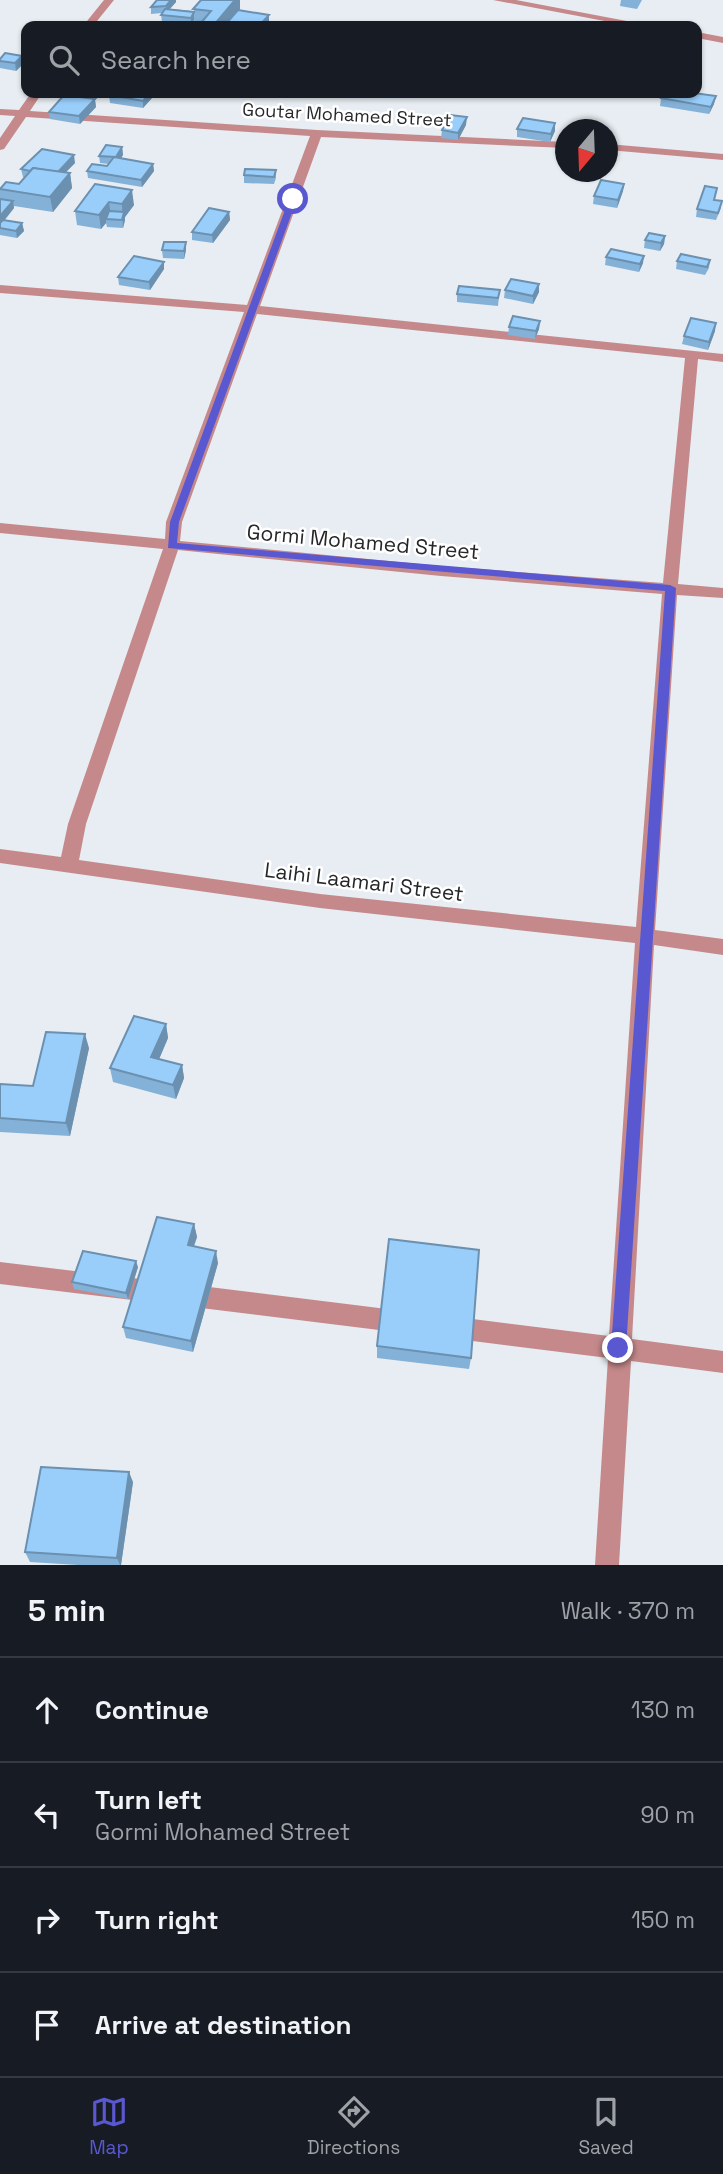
<!DOCTYPE html>
<html lang="en">
<head>
<meta charset="utf-8">
<style>
	body { margin:0; font-family:"Space Grotesk",sans-serif; background:#20242c; color:#f1f3f6 }
	.compass { position:absolute; left:555px; top:119px; width:63px; height:63px; border-radius:50%; background:#171b24; box-shadow:0 2px 5px #0004; rotate:199deg }
	.stop { position:absolute; width:21px; height:21px; margin:-16px; border:5px solid #5958d0; border-radius:50%; background:#fff }
	.stop.end { background:#5958d0; border-color:#fff; box-shadow:0 2px 7px #0008 }
	.list { margin:0; padding:0; list-style:none }
	h2 { display:flex; justify-content:space-between; align-items:center; height:91px; margin:0; padding:0 28px; font-size:30px }
	h2 small { font-size:23px; font-weight:400; color:#9ea1a6 }
	.list li { display:grid; grid-template-columns:46px 1fr auto; gap:21px; align-items:center; box-sizing:border-box; height:105px; padding:0 28px; border-top:2px solid #363941 }
	.list b { display:block; font-size:26px; white-space:nowrap }
	.list p { margin:0; font-size:23px; white-space:nowrap; color:#9ea1a6 }
	.list em { font-size:23px; font-style:normal; color:#9ea1a6 }
	.icon { flex:none; width:38px; height:38px; fill:none; stroke:currentColor; stroke-width:2; stroke-linecap:round; stroke-linejoin:round }
	.map { position:relative; flex:none; width:723px; height:1565px; overflow:hidden }
	.search { position:absolute; background:#171b24; box-shadow:0 2px 5px #0004; left:21px; right:21px; top:21px; height:77px; display:flex; align-items:center; gap:18px; box-sizing:border-box; padding:0 24px; border-radius:14px; color:#9ea1a6; font-size:26px }
	.sheet { height:511px; background:#171b24 }
	nav { display:flex; justify-content:space-around; align-items:center; box-sizing:border-box; height:98px; border-top:2px solid #363941; background:#171b24; font-size:19px; color:#9ea1a6 }
	nav a { display:grid; justify-items:center; gap:4px }
	nav .on { color:#5958d0 }
	.map>svg:first-child { display:block }
</style>
</head>
<body>
<div class="map">
<svg width="723" height="1565" viewBox="0 0 723 1565">
	<rect width="100%" height="100%" fill="#e7edf2"/>
	<g fill="none" stroke-linecap="round" stroke-linejoin="round">
		<!-- minor -->
		<g fill="#c5898b" fill-rule="evenodd">
			<path d="M 104,0 L 114,0 L 93,26 L 83,26 Z"/>
			<path d="M 493,0 L 516,0 L 653,26 L 631,26 Z"/>
			<path d="M 697,32 L 723,37 L 723,43 L 697,38 Z"/>
			<path d="M 31,93 L 42,93 L 30,111 L 317,130 L 566,142 L 566,148 L 321,137 L 260,306 L 723,354 L 723,362 L 698,359 L 678,584 L 723,588 L 723,598 L 677,595 L 655,930 L 723,939 L 723,955 L 654,945 L 632,1339 L 723,1351 L 723,1373 L 631,1361 L 619,1565 L 595,1565 L 608,1358 L 449,1338 L 441,1335 L 438,1327 L 441,1319 L 449,1316 L 609,1336 L 635,943 L 320,908 L 0,863 L 0,849 L 61,857 L 68,824 L 163,549 L 0,533 L 0,523 L 165,539 L 166,522 L 244,312 L 0,293 L 0,285 L 247,305 L 310,136 L 26,117 L 4,149 L 0,150 L 0,138 L 15,116 L 0,115 L 0,109 L 19,110 ZM 257,314 L 685,358 L 663,583 L 441,566 L 180,541 L 182,522 ZM 178,550 L 441,576 L 662,594 L 636,927 L 320,894 L 79,860 L 86,824 Z"/>
			<path d="M 608,144 L 723,154 L 723,160 L 608,150 Z"/>
			<path d="M 0,1262 L 157,1281 L 165,1284 L 168,1292 L 165,1300 L 157,1303 L 0,1284 Z"/>
			<path d="M 185,1284 L 403,1311 L 411,1314 L 414,1322 L 411,1330 L 403,1333 L 185,1306 L 177,1303 L 174,1295 L 177,1287 Z"/>
		</g>
	</g>
	<!-- wall -->
	<g fill="#84b1d8">
		<path d="M 157,0 L 176,0 L 176,2 L 170,9 L 194,11 L 193,9 L 201,0 L 240,0 L 240,9 L 239,10 L 269,22 L 266,26 L 200,26 L 201,23 L 195,22 L 194,20 L 191,25 L 162,22 L 161,15 L 162,13 L 151,14 L 151,7 Z"/>
		<path d="M 621,0 L 642,0 L 637,9 L 620,6 Z"/>
		<path d="M 22,56 L 24,63 L 16,71 L 0,68 L 0,59 Z"/>
		<path d="M 65,93 L 102,93 L 95,100 L 96,107 L 80,124 L 50,119 L 49,112 L 65,95 Z"/>
		<path d="M 112,93 L 151,93 L 152,98 L 143,108 L 110,103 L 109,95 Z"/>
		<path d="M 661,98 L 714,104 L 709,114 L 660,106 Z"/>
		<path d="M 555,123 L 555,131 L 550,142 L 517,137 L 517,129 Z"/>
		<path d="M 466,125 L 458,140 L 441,138 L 442,130 Z"/>
		<path d="M 122,147 L 123,155 L 120,158 L 153,164 L 154,171 L 142,187 L 88,178 L 87,171 L 107,166 L 109,164 L 100,163 L 99,156 Z"/>
		<path d="M 75,163 L 65,173 L 70,173 L 72,188 L 53,212 L 14,206 L 14,208 L 5,220 L 22,223 L 24,231 L 17,238 L 0,235 L 0,188 L 19,184 L 24,177 L 23,177 L 21,169 Z"/>
		<path d="M 276,170 L 276,178 L 274,184 L 244,183 L 244,175 Z"/>
		<path d="M 95,184 L 134,205 L 125,217 L 125,220 L 123,228 L 107,227 L 106,223 L 101,229 L 77,225 L 75,211 Z"/>
		<path d="M 624,184 L 623,191 L 617,208 L 593,204 L 594,196 Z"/>
		<path d="M 715,200 L 721,208 L 716,220 L 696,217 L 697,209 Z"/>
		<path d="M 229,212 L 230,220 L 213,243 L 192,240 L 192,232 Z"/>
		<path d="M 665,236 L 664,244 L 660,251 L 644,248 L 645,240 Z"/>
		<path d="M 186,242 L 186,250 L 184,259 L 163,258 L 162,250 Z"/>
		<path d="M 606,257 L 643,263 L 639,272 L 605,265 Z"/>
		<path d="M 710,260 L 709,268 L 705,275 L 676,269 L 677,261 Z"/>
		<path d="M 164,262 L 164,269 L 150,290 L 119,285 L 118,277 Z"/>
		<path d="M 539,284 L 539,292 L 533,304 L 504,298 L 505,290 Z"/>
		<path d="M 457,294 L 499,297 L 498,306 L 457,302 Z"/>
		<path d="M 540,321 L 539,329 L 535,339 L 508,335 L 509,327 Z"/>
		<path d="M 715,331 L 708,350 L 682,344 L 684,336 Z"/>
		<path d="M 166,1024 L 168,1038 L 159,1059 L 182,1065 L 184,1078 L 176,1099 L 113,1082 L 110,1068 Z"/>
		<path d="M 89,1048 L 70,1136 L 0,1132 L 0,1084 L 33,1086 Z"/>
		<path d="M 194,1224 L 197,1237 L 194,1246 L 218,1263 L 193,1352 L 126,1338 L 123,1327 Z"/>
		<path d="M 138,1267 L 128,1299 L 74,1289 L 72,1282 Z"/>
		<path d="M 377,1346 L 471,1358 L 469,1369 L 377,1358 Z"/>
		<path d="M 133,1482 L 121,1565 L 78,1565 L 30,1562 L 25,1552 Z"/>
	</g>
	<!-- shaded-wall -->
	<g fill="#6b90b0">
		<path d="M 171,0 L 176,0 L 176,2 L 166,13 L 166,6 Z"/>
		<path d="M 235,0 L 240,0 L 240,9 L 226,26 L 214,26 Z"/>
		<path d="M 194,13 L 194,20 L 191,25 L 191,18 Z"/>
		<path d="M 269,15 L 269,22 L 266,26 L 259,26 Z"/>
		<path d="M 22,56 L 24,63 L 16,71 L 15,63 Z"/>
		<path d="M 94,93 L 102,93 L 95,100 L 96,107 L 80,124 L 79,116 L 92,102 L 92,95 Z"/>
		<path d="M 149,93 L 151,93 L 152,98 L 143,108 L 143,101 Z"/>
		<path d="M 716,96 L 714,104 L 709,114 L 711,107 Z"/>
		<path d="M 467,117 L 466,125 L 458,140 L 458,133 Z"/>
		<path d="M 555,123 L 555,131 L 550,142 L 551,134 Z"/>
		<path d="M 122,147 L 123,155 L 117,165 L 116,157 Z"/>
		<path d="M 74,155 L 75,163 L 55,183 L 54,176 Z"/>
		<path d="M 153,164 L 154,171 L 142,187 L 141,180 Z"/>
		<path d="M 70,173 L 72,188 L 53,212 L 50,197 Z"/>
		<path d="M 624,184 L 623,191 L 617,208 L 618,200 Z"/>
		<path d="M 132,190 L 134,205 L 125,217 L 125,220 L 123,228 L 122,204 Z"/>
		<path d="M 13,201 L 14,208 L 0,225 L 0,216 Z"/>
		<path d="M 109,202 L 111,217 L 106,219 L 106,223 L 101,229 L 99,215 Z"/>
		<path d="M 229,212 L 230,220 L 213,243 L 212,235 Z"/>
		<path d="M 22,223 L 24,231 L 17,238 L 16,231 Z"/>
		<path d="M 665,236 L 664,244 L 660,251 L 661,243 Z"/>
		<path d="M 186,242 L 186,250 L 184,259 L 184,251 Z"/>
		<path d="M 644,256 L 643,263 L 639,272 L 640,264 Z"/>
		<path d="M 164,262 L 164,269 L 150,290 L 149,282 Z"/>
		<path d="M 539,284 L 539,292 L 533,304 L 533,296 Z"/>
		<path d="M 540,321 L 539,329 L 535,339 L 536,331 Z"/>
		<path d="M 716,323 L 715,331 L 708,350 L 709,342 Z"/>
		<path d="M 166,1024 L 168,1038 L 154,1071 L 151,1057 Z"/>
		<path d="M 85,1034 L 89,1048 L 70,1136 L 66,1123 Z"/>
		<path d="M 182,1065 L 184,1078 L 176,1099 L 173,1085 Z"/>
		<path d="M 194,1224 L 197,1237 L 190,1257 L 188,1245 Z"/>
		<path d="M 216,1251 L 218,1263 L 193,1352 L 191,1341 Z"/>
		<path d="M 136,1261 L 138,1267 L 128,1299 L 126,1293 Z"/>
		<path d="M 129,1472 L 133,1482 L 121,1565 L 120,1565 L 117,1558 Z"/>
	</g>
	<!-- building -->
	<g fill="#99cefb" stroke="#6b90b0" stroke-width="2">
		<path d="M 157,0 L 171,0 L 166,6 L 151,7 Z"/>
		<path d="M 201,0 L 235,0 L 214,25 L 200,24 L 211,11 L 193,9 Z"/>
		<path d="M 165,9 L 194,12 L 191,18 L 161,15 Z"/>
		<path d="M 238,10 L 269,15 L 259,26 L 224,26 Z"/>
		<path d="M 5,53 L 22,56 L 15,63 L 0,61 L 0,59 Z"/>
		<path d="M 112,93 L 149,93 L 143,101 L 109,95 Z"/>
		<path d="M 664,93 L 694,93 L 716,96 L 711,107 L 661,98 Z"/>
		<path d="M 64,95 L 95,99 L 79,116 L 49,112 Z"/>
		<path d="M 450,115 L 467,117 L 458,133 L 442,130 Z"/>
		<path d="M 523,118 L 555,123 L 551,134 L 517,129 Z"/>
		<path d="M 106,145 L 122,147 L 116,157 L 99,156 Z"/>
		<path d="M 42,149 L 74,155 L 58,172 L 33,168 L 30,171 L 21,169 Z"/>
		<path d="M 114,157 L 153,164 L 141,180 L 87,171 L 92,164 L 107,166 Z"/>
		<path d="M 33,168 L 70,173 L 50,197 L 0,189 L 6,182 L 19,184 Z"/>
		<path d="M 245,169 L 276,170 L 274,177 L 244,175 Z"/>
		<path d="M 601,180 L 624,184 L 618,200 L 594,196 Z"/>
		<path d="M 95,184 L 132,190 L 122,204 L 109,202 L 99,215 L 75,211 Z"/>
		<path d="M 705,186 L 717,188 L 714,200 L 722,201 L 718,213 L 697,209 Z"/>
		<path d="M 0,199 L 13,201 L 0,216 Z"/>
		<path d="M 209,208 L 229,212 L 212,235 L 192,232 Z"/>
		<path d="M 109,211 L 124,212 L 122,220 L 106,219 Z"/>
		<path d="M 3,220 L 22,223 L 16,231 L 0,228 L 0,223 Z"/>
		<path d="M 649,233 L 665,236 L 661,243 L 645,240 Z"/>
		<path d="M 164,242 L 186,242 L 184,251 L 162,250 Z"/>
		<path d="M 611,249 L 644,256 L 640,264 L 606,257 Z"/>
		<path d="M 681,254 L 710,260 L 707,267 L 677,261 Z"/>
		<path d="M 134,256 L 164,262 L 149,282 L 118,277 Z"/>
		<path d="M 511,279 L 539,284 L 533,296 L 505,290 Z"/>
		<path d="M 459,286 L 500,290 L 498,298 L 457,294 Z"/>
		<path d="M 513,316 L 540,321 L 536,331 L 509,327 Z"/>
		<path d="M 691,318 L 716,323 L 709,342 L 684,336 Z"/>
		<path d="M 134,1016 L 166,1024 L 151,1057 L 182,1065 L 173,1085 L 110,1068 Z"/>
		<path d="M 46,1032 L 85,1034 L 66,1123 L 0,1118 L 0,1084 L 33,1086 Z"/>
		<path d="M 157,1217 L 194,1224 L 188,1245 L 216,1251 L 191,1341 L 123,1327 Z"/>
		<path d="M 389,1239 L 479,1250 L 471,1358 L 377,1346 Z"/>
		<path d="M 83,1251 L 136,1261 L 126,1293 L 72,1282 Z"/>
		<path d="M 41,1467 L 129,1472 L 117,1558 L 25,1552 Z"/>
	</g>
	<!-- route -->
	<path fill="#5958d0" d="M 293,196 L 297,199 L 179,522 L 177,543 L 670,585 L 676,588 L 626,1348 L 618,1355 L 611,1348 L 665,591 L 168,548 L 170,522 L 289,199 Z"/>
	<g text-anchor="middle" stroke-width="5" stroke-linejoin="round" paint-order="stroke">
		<!-- far-street labels -->
		<g font-size="18" fill="#252729" stroke="#fff">
			<text transform="translate(347 115) rotate(3)" y="6">Goutar Mohamed Street</text>
		</g>
		<!-- street labels -->
		<g font-size="21" fill="#252729" stroke="#fff">
			<text transform="translate(363 542) rotate(5)" y="7">Gormi Mohamed Street</text>
			<text transform="translate(364 882) rotate(7)" y="7">Laihi Laamari Street</text>
		</g>
	</g>
</svg>
<svg class="compass" viewBox="-18 -18 36 36"><path d="M0-13l5 13h-10z" fill="#e53935"/><path d="M0 13l5-13h-10z" fill="#9ea1a6"/></svg>
<div class="stop" style="left:293px;top:199px"></div>
<div class="stop end" style="left:618px;top:1348px"></div>
<div class="search"><svg class="icon" aria-label="search" viewBox="0 0 24 24"><circle cx="10" cy="10" r="6"/><path d="M15 15l6 6"/></svg>Search here</div>
</div>
<section class="sheet">
<h2>5 min<small>Walk · 370 m</small></h2>
<ul class="list">
<li><svg class="icon" aria-label="ahead" viewBox="0 0 24 24"><path d="M12 20V5M6 11l6-6 6 6"/></svg><div><b>Continue</b></div><em>130 m</em></li>
<li><svg class="icon" aria-label="left" viewBox="0 0 24 24"><path d="M17 20v-9H6M10 6l-5 5 5 5"/></svg><div><b>Turn left</b><p>Gormi Mohamed Street</p></div><em>90 m</em></li>
<li><svg class="icon" aria-label="right" viewBox="0 0 24 24"><path d="M7 20v-9h11M14 6l5 5-5 5"/></svg><div><b>Turn right</b></div><em>150 m</em></li>
<li><svg class="icon" aria-label="arrive" viewBox="0 0 24 24"><path d="M6 21V4h12l-3 4 3 4H6"/></svg><div><b>Arrive at destination</b></div></li>
</ul>
</section>
<nav>
<a class="on"><svg class="icon" aria-label="map" viewBox="0 0 24 24"><path d="M3 6l6-2 6 2 6-2v14l-6 2-6-2-6 2zM9 4v14M15 6v14"/></svg>Map</a>
<a><svg class="icon" aria-label="directions" viewBox="0 0 24 24"><path d="M12 3l9 9-9 9-9-9zM9 14v-3h6M13 9l2 2-2 2"/></svg>Directions</a>
<a><svg class="icon" aria-label="saved" viewBox="0 0 24 24"><path d="M7 4h10v16l-5-4-5 4z"/></svg>Saved</a>
</nav>
</body>
</html>
